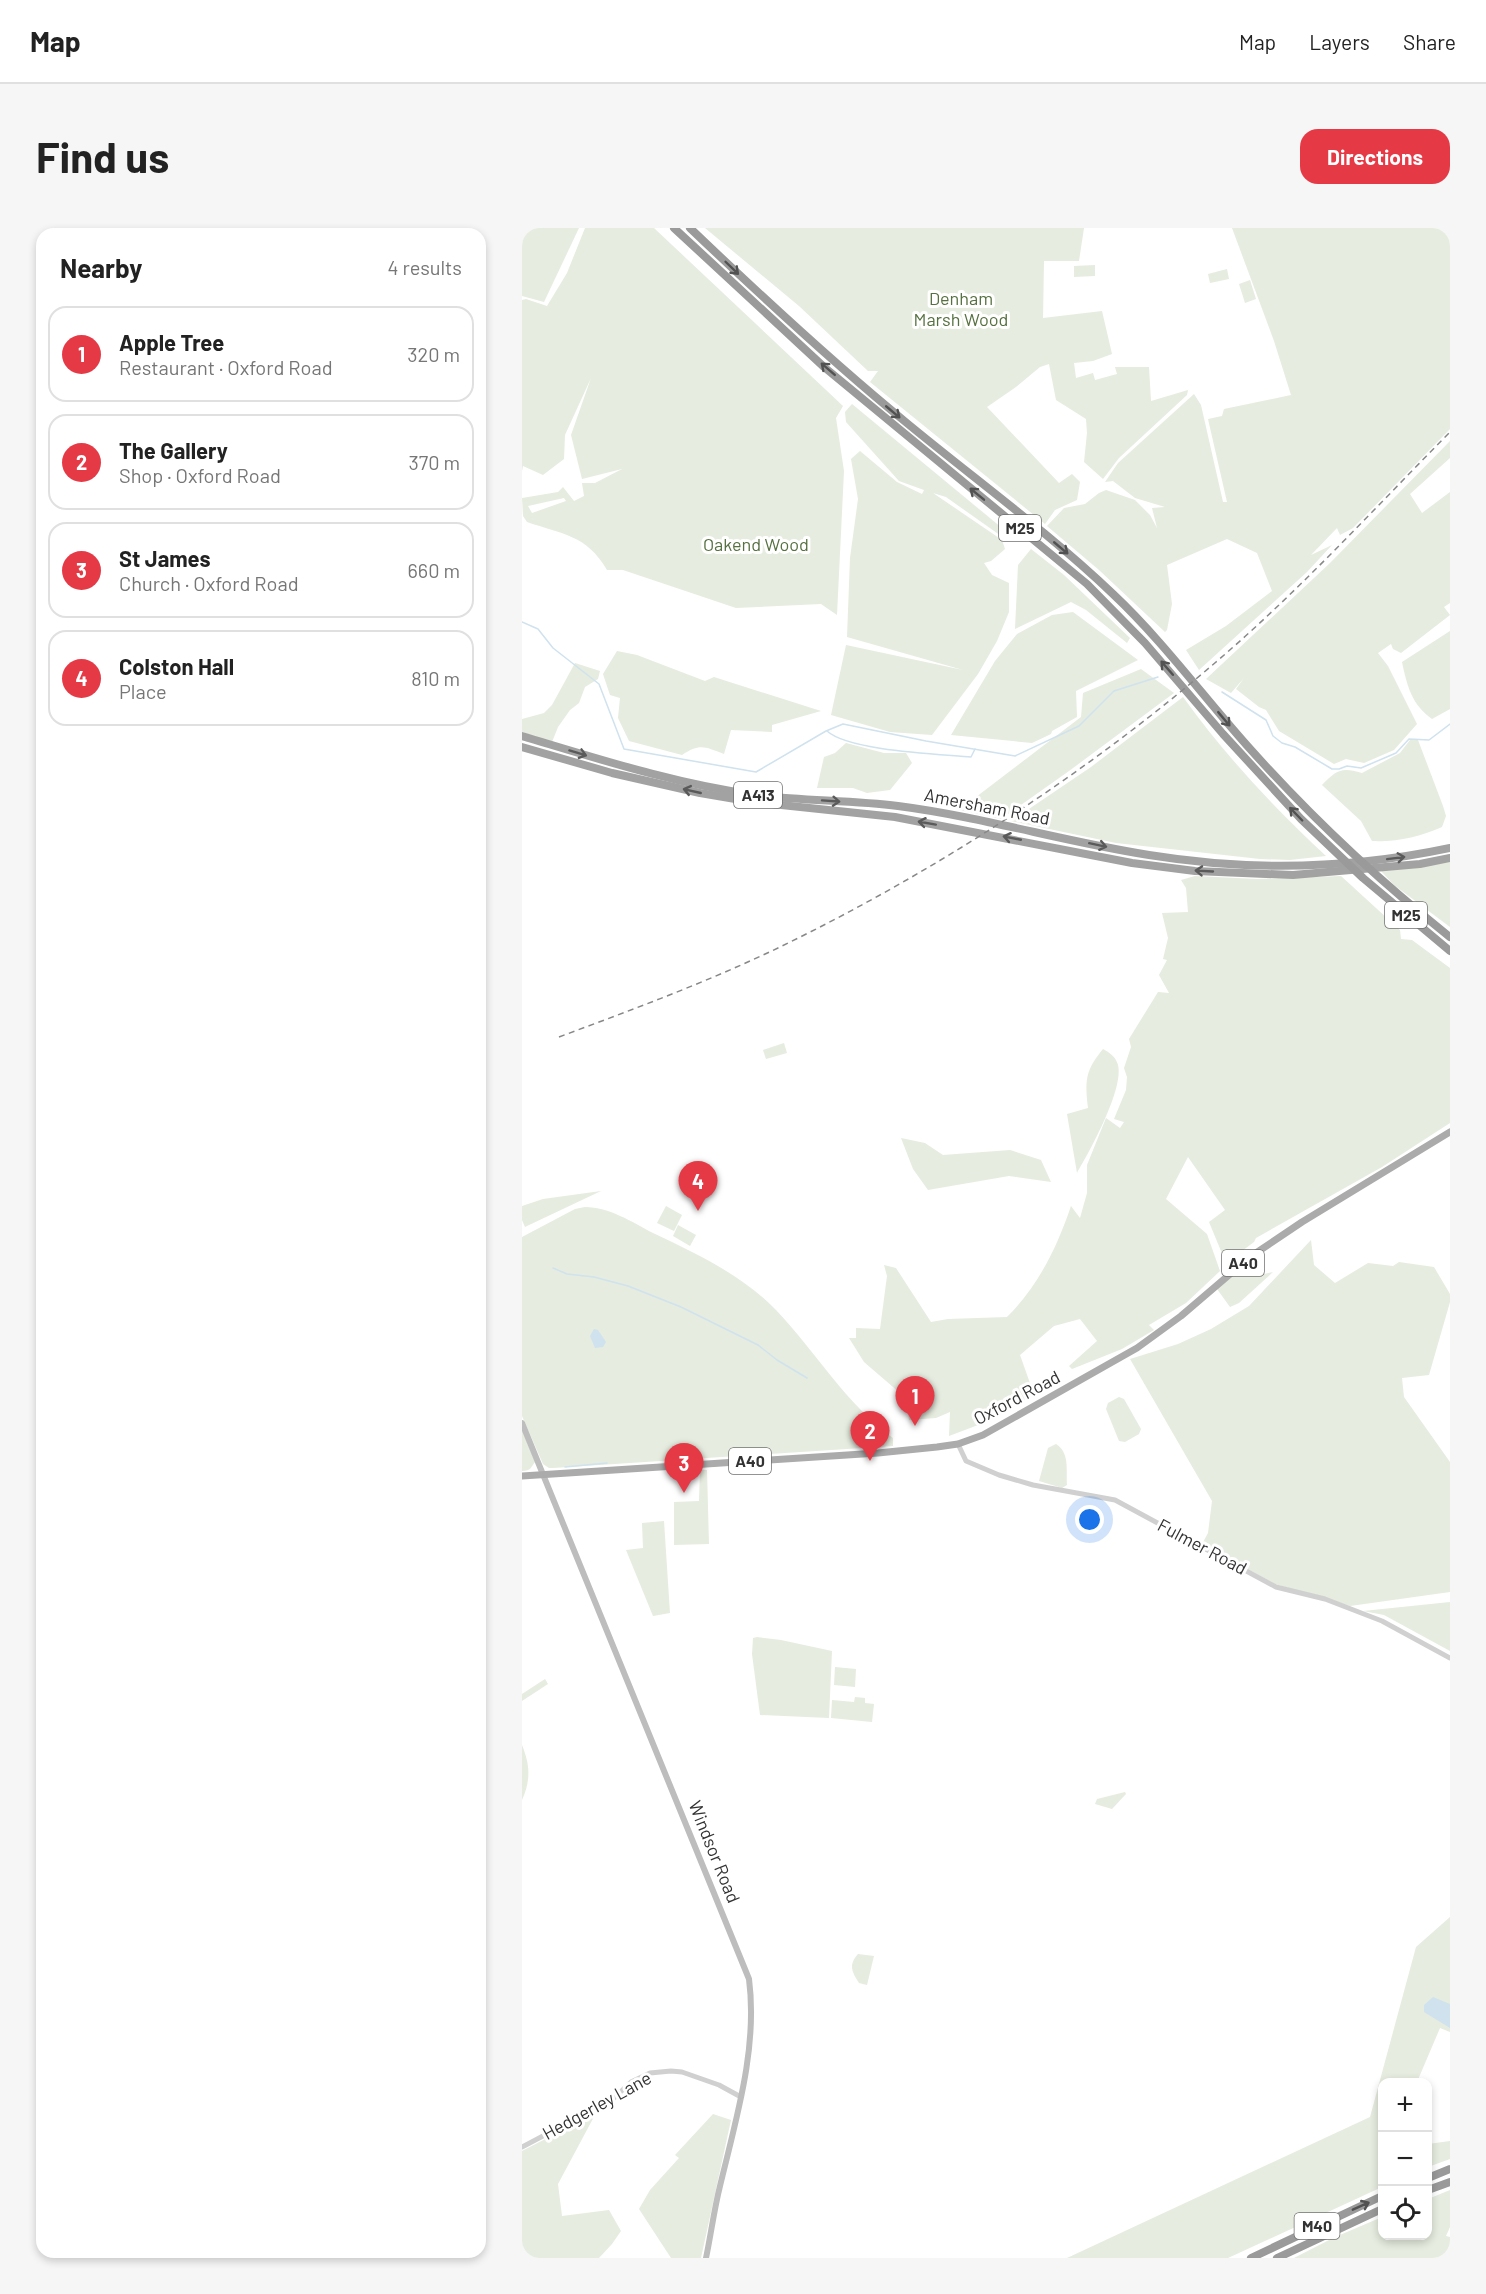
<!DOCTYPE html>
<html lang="en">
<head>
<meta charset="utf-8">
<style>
	body { margin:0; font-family:Barlow,sans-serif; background:#f6f6f6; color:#222 }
	.controls { position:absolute; right:18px; bottom:18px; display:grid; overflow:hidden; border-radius:12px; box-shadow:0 3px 9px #0003 }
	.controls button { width:54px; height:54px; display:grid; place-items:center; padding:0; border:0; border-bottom:2px solid #e0e0e0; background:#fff; color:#222; font:30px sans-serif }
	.you { position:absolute; left:568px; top:1292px; width:21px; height:21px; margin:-15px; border:4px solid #fff; border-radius:50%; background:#1a73e8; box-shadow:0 0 0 9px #1a73e833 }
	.badge { display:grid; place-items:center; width:39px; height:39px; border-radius:50%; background:#e63946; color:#fff; font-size:20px; font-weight:700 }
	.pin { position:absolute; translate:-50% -50px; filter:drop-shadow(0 2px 3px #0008) }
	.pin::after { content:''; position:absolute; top:32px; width:21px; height:18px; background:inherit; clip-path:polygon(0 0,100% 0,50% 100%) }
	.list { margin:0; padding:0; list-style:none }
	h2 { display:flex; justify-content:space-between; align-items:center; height:78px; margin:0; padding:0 24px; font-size:26px }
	h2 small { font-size:20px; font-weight:400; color:#767676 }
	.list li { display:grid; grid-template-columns:39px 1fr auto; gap:18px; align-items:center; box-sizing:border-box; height:96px; margin:0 12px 12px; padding:0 12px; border:2px solid #e0e0e0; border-radius:18px }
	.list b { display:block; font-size:22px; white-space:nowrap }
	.list p { margin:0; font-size:20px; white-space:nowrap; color:#767676 }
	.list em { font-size:20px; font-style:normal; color:#767676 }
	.icon { flex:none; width:33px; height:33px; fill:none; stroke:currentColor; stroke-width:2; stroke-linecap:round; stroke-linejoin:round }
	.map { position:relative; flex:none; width:928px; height:2030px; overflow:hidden; border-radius:18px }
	header { display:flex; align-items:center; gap:36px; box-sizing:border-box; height:84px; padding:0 30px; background:#fff; border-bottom:2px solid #e0e0e0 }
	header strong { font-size:28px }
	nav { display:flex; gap:33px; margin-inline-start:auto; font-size:21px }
	.intro { display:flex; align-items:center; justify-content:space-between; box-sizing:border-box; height:144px; padding:0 36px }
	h1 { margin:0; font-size:42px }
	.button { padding:15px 27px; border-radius:18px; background:#e63946; color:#fff; font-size:21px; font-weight:700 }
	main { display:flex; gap:36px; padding:0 36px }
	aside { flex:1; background:#fff; border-radius:18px; box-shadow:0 3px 9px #0003 }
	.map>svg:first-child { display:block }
</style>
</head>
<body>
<header>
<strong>Map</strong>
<nav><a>Map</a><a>Layers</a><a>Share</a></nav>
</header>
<div class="intro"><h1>Find us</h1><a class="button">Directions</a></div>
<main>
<aside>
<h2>Nearby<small>4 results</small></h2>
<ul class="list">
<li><span class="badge">1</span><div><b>Apple Tree</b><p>Restaurant · Oxford Road</p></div><em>320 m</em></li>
<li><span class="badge">2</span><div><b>The Gallery</b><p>Shop · Oxford Road</p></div><em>370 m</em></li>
<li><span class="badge">3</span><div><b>St James</b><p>Church · Oxford Road</p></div><em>660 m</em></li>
<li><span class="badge">4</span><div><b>Colston Hall</b><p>Place</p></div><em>810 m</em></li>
</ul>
</aside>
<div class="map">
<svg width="928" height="2030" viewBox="0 0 928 2030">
	<rect width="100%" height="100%" fill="#fff"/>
	<!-- green -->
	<g fill="#e6ecdf" fill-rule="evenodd">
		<path d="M 0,0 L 57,0 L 22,74 L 0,68 Z"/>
		<path d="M 63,0 L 132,0 L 321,178 L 314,190 L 322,243 L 315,387 L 299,376 L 214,380 L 101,342 L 85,342 C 65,307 40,306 5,294 L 1,288 L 0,270 L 36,264 L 41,259 L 52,273 L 62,268 L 60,255 L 73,255 L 100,241 L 60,251 L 49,207 L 69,150 L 43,207 L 42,231 L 21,247 L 1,238 L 0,243 L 0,72 L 4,71 L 25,78 L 45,45 ZM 42,270 L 44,273 L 10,285 L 6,278 Z"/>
		<path d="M 183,0 L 562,0 L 557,33 L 522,33 L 521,90 L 580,83 L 590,126 L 571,133 L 552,135 L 554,150 L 571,145 L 573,152 L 595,146 L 593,139 L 627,139 L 629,173 L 666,162 L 665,167 L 597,230 L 581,251 L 562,234 L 565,205 L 564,191 L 534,172 L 527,136 L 518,139 L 494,159 L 465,179 L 537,255 L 550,246 L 558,254 L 555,272 L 533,282 L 523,296 L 348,154 L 356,143 L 346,143 L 277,78 Z"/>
		<path d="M 710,0 L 928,0 L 928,201 L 831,300 L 818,307 L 815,300 L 789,327 L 810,317 L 785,344 L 677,442 L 664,422 L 704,398 L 750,363 L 735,325 L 705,311 L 645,337 L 650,376 L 645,402 L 643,404 L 577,342 L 525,298 L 542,280 L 563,276 L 577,265 L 584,262 L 613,272 L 628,287 L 635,300 L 630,280 L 643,279 L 613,270 L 591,253 L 583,254 L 596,235 L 672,166 L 679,177 L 701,274 L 705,274 L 686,191 L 700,188 L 702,181 L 769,167 L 752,113 Z"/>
		<path d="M 573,37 L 573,48 L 552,49 L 552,38 Z"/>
		<path d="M 705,41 L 707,51 L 688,55 L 686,46 Z"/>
		<path d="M 728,52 L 734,71 L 723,75 L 717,56 Z"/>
		<path d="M 330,176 L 486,305 L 482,310 L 424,269 L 411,265 L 480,312 L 483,321 L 469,333 L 462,335 L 470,347 L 487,355 L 487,384 L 475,413 L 456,446 L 410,507 L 368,504 L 309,487 L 324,417 L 441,442 L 325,409 L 328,330 L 336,271 L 329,231 L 338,223 L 375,254 L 400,266 L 402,262 L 377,253 L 324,194 L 323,184 Z"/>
		<path d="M 928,213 L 928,230 L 888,266 L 900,285 L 928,264 L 928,375 L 922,379 L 928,387 L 879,425 L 871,421 L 869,416 L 856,425 L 866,438 L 895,496 L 872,522 L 842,535 L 824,531 L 812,536 L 757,503 L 744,482 L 737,479 L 714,461 L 722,450 L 709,465 L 684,451 L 808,335 Z"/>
		<path d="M 509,321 L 542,347 L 608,410 L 605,415 L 564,382 L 549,374 L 493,401 L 496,337 Z"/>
		<path d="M 551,384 L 616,432 L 554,463 L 555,489 L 530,503 L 529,506 L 510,515 L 429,507 L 473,433 L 495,406 L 530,387 Z"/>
		<path d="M 928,403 L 928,481 L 910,491 C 890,477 885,458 880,434 Z"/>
		<path d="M 95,423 L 115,427 L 183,453 L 192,449 L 299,483 L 250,497 L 250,504 L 209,502 L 202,526 C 183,519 178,515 160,527 L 107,513 L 96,490 L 98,470 L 88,467 L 81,446 Z"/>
		<path d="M 53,435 L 78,443 L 76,451 L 63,459 L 57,475 L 48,482 L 36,499 L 30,514 L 0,504 L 0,491 L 22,485 L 30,477 Z"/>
		<path d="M 619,441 L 652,465 L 547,543 L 479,591 L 437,582 L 559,489 L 561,465 Z"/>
		<path d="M 661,469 C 703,527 751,579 804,628 L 768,632 L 738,631 L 594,615 L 489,593 L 569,539 Z"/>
		<path d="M 888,512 L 896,512 L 921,578 L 924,588 L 920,599 C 897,609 876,614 850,613 L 839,593 L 800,557 C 815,542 819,539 840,545 L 878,525 Z"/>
		<path d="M 324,515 L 362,525 L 384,525 L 390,535 L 368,562 L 345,565 L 331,560 L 295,560 L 302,529 L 313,525 Z"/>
		<path d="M 928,632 L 928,699 L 872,657 L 859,643 Z"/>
		<path d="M 673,648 L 735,651 L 819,648 L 878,702 L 879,711 L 890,712 L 928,740 L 928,895 L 860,939 L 734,1010 L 732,1014 L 704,1035 L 687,994 L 703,982 L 666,929 L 644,971 L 685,1006 L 698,1043 L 664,1075 L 627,1097 L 632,1102 L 600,1121 L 550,1141 L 547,1138 L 575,1113 L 558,1091 L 532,1098 L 498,1127 L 509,1158 L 502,1173 L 472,1191 L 427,1208 L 428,1184 L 414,1190 L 387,1192 L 386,1182 L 374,1172 L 378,1165 L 342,1134 L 327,1110 L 334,1110 L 334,1100 L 358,1101 L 365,1048 L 362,1037 L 374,1040 L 409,1094 L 426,1091 L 485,1089 C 517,1057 535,1019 549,978 L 558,990 L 565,965 L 565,937 L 584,890 L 598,900 L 602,894 L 592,891 L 604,862 L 605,849 L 602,840 L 609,819 L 607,811 L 636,764 L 647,765 L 637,747 L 645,732 L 641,731 L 646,710 L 640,685 L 666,684 L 664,660 L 659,652 Z"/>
		<path d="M 262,815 L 265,825 L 244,831 L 241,822 Z"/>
		<path d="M 581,821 C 588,825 594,829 596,837 C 602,861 568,923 555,945 L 545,886 L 566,880 C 563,852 563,843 581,821 Z"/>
		<path d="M 379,910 L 403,915 L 421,927 L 488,922 L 519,932 L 529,954 L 487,948 L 406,962 L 391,941 Z"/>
		<path d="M 79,963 L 5,998 L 3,999 L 0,992 L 0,978 L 21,971 Z"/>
		<path d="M 144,978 L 160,987 L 152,1003 L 135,995 Z"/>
		<path d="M 63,979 C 87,979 110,994 131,1005 C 175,1026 220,1047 254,1082 C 294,1124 324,1176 371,1210 L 371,1218 L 31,1240 L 27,1240 L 21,1236 L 0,1188 L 0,1009 L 53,981 Z"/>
		<path d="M 156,997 L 174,1007 L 168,1018 L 151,1008 Z"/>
		<path d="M 789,1012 L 792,1037 L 813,1055 L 846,1035 L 871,1038 L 877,1034 L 912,1039 L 928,1066 L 928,1074 L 907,1147 L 880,1150 L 882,1169 L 928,1234 L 928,1364 L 828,1378 L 753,1356 L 680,1316 L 686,1305 L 690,1273 L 608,1131 L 656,1116 L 689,1101 L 727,1078 Z"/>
		<path d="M 735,1029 L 742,1034 L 742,1046 L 751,1044 L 717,1075 L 708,1079 L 695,1061 L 710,1046 Z"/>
		<path d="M 597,1169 L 602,1171 L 619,1201 L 617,1206 L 603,1214 L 597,1213 L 584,1181 L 586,1175 Z"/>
		<path d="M 0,1202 L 13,1234 C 9,1239 9,1243 0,1243 Z"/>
		<path d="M 534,1216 C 548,1225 544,1242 545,1257 L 540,1260 L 517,1253 L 526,1220 Z"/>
		<path d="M 178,1242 L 185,1242 L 187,1316 L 152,1317 L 152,1274 L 177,1273 Z"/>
		<path d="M 142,1293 L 148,1385 L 131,1388 L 104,1322 L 121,1320 L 120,1295 Z"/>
		<path d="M 928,1374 L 928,1423 L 862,1387 L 841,1383 Z"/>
		<path d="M 235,1409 L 259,1412 L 310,1423 L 307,1490 L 238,1487 L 230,1426 L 231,1410 Z"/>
		<path d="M 313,1439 L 334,1441 L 333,1459 L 312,1457 Z"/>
		<path d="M 23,1451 L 26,1456 L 0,1473 L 0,1466 Z"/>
		<path d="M 333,1469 L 343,1470 L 343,1475 L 352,1476 L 350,1494 L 309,1490 L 310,1472 L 332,1474 Z"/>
		<path d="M 0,1517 C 8,1537 9,1552 0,1572 Z"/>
		<path d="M 603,1564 L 604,1566 L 590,1581 L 573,1576 L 575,1571 Z"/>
		<path d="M 928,1689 L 928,1804 L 918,1800 L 895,1854 L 860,1854 L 860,1959 L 706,2030 L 545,2030 L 848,1889 L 894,1719 Z"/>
		<path d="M 336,1726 L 352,1728 L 345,1757 L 337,1755 C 330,1744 326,1737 336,1726 Z"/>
		<path d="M 74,1885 L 36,1956 L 40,1988 L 87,1982 L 99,2003 L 90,2016 L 77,2030 L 0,2030 L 0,1923 Z"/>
		<path d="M 191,1886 L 209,1892 L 179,2030 L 149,2030 L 117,1981 L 128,1962 L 157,1930 L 153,1927 Z"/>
		<path d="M 928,1913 L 928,1931 L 906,1939 L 906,1916 Z"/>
		<path d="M 928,1962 L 928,1999 L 924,2008 L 928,2009 L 928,2030 L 772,2030 L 811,2010 L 860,1989 L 860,2008 L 906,2008 L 906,1971 Z"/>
	</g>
	<!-- water -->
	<g fill="#cfe2ee">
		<path d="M 72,1101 L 76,1102 L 84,1114 L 81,1119 L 73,1120 L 68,1108 Z"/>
		<path d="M 911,1769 L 928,1776 L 928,1800 L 902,1784 L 902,1777 Z"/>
	</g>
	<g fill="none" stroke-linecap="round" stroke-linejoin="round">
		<!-- stream -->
		<g stroke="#cfe2ee" stroke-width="1.5">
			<path d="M 0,394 L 16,401 L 31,420 L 77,456 L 102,521 L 234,544 L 304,503 L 321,496 L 404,513 L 493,528 L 557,498 L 592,463 L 636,449"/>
			<path d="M 700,464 L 744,492 L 751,508 L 760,515 L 773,519 L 810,541 L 817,541 L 825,538 L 839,540 L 874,525 L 887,511 L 907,512 L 928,496"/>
			<path d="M 305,503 C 327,523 417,526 449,529 L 453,521"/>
			<path d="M 31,1040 L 45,1046 L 72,1049 L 106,1058 L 159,1079 L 236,1117"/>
			<path d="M 236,1117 L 255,1132 L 285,1150"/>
			<path d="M 43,1239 L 85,1235"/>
		</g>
		<!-- tertiary -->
		<g stroke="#d0d0d0" stroke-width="5">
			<path d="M 436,1216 L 444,1233 L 477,1247 L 511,1257 L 593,1272 L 754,1359 L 803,1371 L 860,1393 L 928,1430"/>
			<path d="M 0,1919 L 91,1871 L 109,1854 L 128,1845 L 149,1843 L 160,1844 L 197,1857 L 219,1869"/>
		</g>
		<!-- secondary -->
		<path stroke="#bdbdbd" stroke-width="6" d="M 0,1195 L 227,1751 C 236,1820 214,1891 198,1958 C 192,1982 189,2006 184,2030"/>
		<!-- primary -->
		<path stroke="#ababab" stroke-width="7" d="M 0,1248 L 356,1225 L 415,1219 L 436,1216 L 461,1207 L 615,1120 L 659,1088 L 728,1029 L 780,994 L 928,904"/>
		<!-- trunk -->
		<g stroke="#a2a2a2" stroke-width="8">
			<path d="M 0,508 C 77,531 154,556 234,567 C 281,573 329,572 376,578 C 461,589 543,614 627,627 C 726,643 829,641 928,620"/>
			<path d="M 0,519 L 90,545 L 178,565 L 231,574 L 373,589 L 610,635 L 673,643 L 771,647 L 898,636 L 928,630"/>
		</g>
		<!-- motorway -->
		<g stroke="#9a9a9a" stroke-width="8">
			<path d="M 152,0 L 302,139 L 565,356 L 623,415 L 701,506 L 779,591 L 841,650 L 928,723"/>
			<path d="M 168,0 C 238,67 310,134 386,196 C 454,252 527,305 591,366 C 642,414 683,471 730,523 C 791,591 856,652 928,709"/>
			<path d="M 906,1950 L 928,1941"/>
			<path d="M 906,1962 L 928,1954"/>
			<path d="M 729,2030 L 860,1968"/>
			<path d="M 755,2030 L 860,1981"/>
		</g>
		<!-- rail -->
		<path stroke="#888" stroke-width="1.5" stroke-dasharray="6 4.5" stroke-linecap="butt" d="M 37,809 C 112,781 188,753 260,718 C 414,643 564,546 694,434 C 777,363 851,282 928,204"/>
	</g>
	<!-- one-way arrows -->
	<defs><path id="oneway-shaft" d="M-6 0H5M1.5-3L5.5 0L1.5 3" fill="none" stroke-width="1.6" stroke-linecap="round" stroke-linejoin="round" transform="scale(1.5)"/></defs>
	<g stroke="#525252">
		<use href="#oneway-shaft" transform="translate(210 40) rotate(44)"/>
		<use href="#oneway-shaft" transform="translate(306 141) rotate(-139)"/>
		<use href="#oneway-shaft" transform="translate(371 184) rotate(40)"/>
		<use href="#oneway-shaft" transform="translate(455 266) rotate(-141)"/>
		<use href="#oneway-shaft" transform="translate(539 320) rotate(40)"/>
		<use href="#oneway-shaft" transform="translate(645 440) rotate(-131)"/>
		<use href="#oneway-shaft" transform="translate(702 491) rotate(50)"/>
		<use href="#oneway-shaft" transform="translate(774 586) rotate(-134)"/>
		<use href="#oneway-shaft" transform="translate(839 1978) rotate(-24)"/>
	</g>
	<g stroke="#5a5a5a">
		<use href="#oneway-shaft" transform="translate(56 525) rotate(17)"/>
		<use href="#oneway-shaft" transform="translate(170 563) rotate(-167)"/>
		<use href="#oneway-shaft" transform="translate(309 573) rotate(4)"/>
		<use href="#oneway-shaft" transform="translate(405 595) rotate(-170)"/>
		<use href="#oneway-shaft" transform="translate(490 610) rotate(-169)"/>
		<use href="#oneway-shaft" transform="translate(576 617) rotate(12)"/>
		<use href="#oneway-shaft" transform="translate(874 630) rotate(-7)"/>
		<use href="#oneway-shaft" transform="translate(682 643) rotate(-177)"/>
	</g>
	<g text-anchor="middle" stroke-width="6" stroke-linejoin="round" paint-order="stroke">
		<!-- shield labels -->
		<g fill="#fff" stroke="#707070" stroke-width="1.5">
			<rect x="477" y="287" width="42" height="26" rx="4.5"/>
			<rect x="212" y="554" width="48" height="26" rx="4.5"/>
			<rect x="863" y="674" width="42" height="26" rx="4.5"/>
			<rect x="700" y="1022" width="42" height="26" rx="4.5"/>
			<rect x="207" y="1220" width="42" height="26" rx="4.5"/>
			<rect x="772.5" y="1985" width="45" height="26" rx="4.5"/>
		</g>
		<g font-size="16" font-weight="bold" fill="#333">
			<text x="498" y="306">M25</text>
			<text x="236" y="573">A413</text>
			<text x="884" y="693">M25</text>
			<text x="721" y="1041">A40</text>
			<text x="228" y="1239">A40</text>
			<text x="795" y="2004">M40</text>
		</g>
		<!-- park labels -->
		<g font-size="18" fill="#56703f" stroke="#fff">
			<text x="439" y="77">Denham<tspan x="439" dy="21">Marsh Wood</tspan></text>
			<text x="234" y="323">Oakend Wood</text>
		</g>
		<!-- street labels -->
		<g font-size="18" fill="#333" stroke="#fff">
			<text transform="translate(465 579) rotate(11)" y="6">Amersham Road</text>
			<text transform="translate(495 1170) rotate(-28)" y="6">Oxford Road</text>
			<text transform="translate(680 1319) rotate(28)" y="6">Fulmer Road</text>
			<text transform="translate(192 1624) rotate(68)" y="6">Windsor Road</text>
			<text transform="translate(75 1878) rotate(-29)" y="6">Hedgerley Lane</text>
		</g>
	</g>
</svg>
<div class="controls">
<button>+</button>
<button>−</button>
<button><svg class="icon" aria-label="locate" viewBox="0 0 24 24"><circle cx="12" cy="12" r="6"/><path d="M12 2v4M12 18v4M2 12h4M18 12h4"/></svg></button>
</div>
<div class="you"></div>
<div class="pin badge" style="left:393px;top:1198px">1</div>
<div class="pin badge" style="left:348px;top:1233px">2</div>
<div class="pin badge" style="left:162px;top:1265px">3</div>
<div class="pin badge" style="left:176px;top:983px">4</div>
</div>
</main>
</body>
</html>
